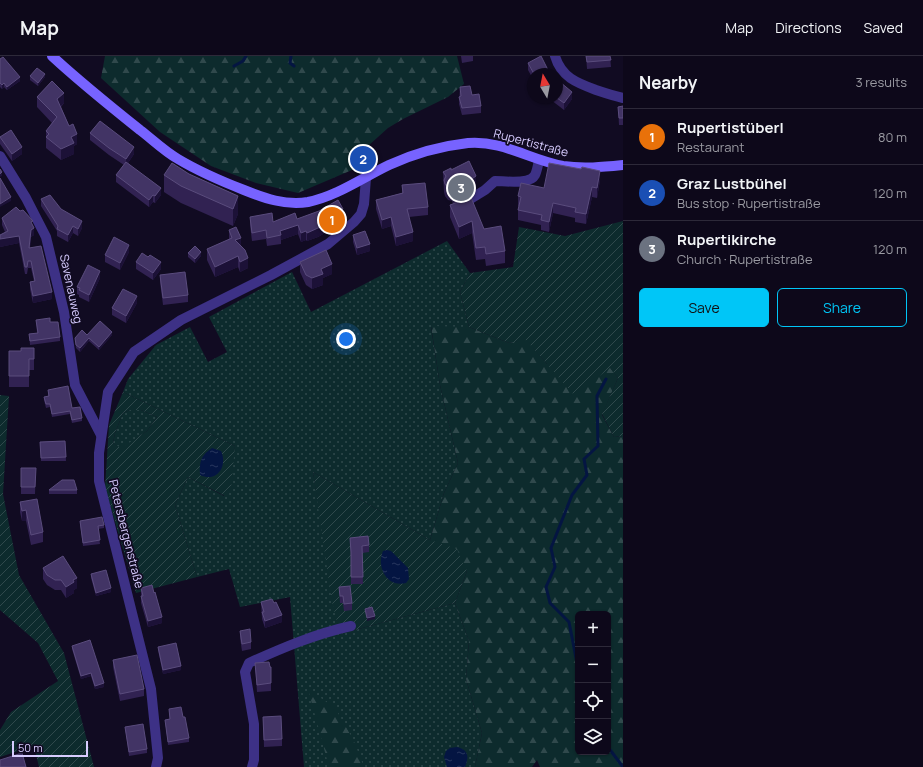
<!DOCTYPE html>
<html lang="en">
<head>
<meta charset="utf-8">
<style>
	body { margin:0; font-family:Manrope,sans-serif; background:#161123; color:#f1f3f6 }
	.controls { position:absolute; right:12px; bottom:12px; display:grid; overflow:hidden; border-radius:6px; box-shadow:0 1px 3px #0004 }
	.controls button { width:36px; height:36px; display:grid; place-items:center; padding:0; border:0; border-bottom:1px solid #2d2939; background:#0d081a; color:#f1f3f6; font:20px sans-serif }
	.compass { position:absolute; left:527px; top:12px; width:36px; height:36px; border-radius:50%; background:#0d081a; box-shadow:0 1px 3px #0004; rotate:350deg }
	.scale { position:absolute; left:12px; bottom:10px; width:76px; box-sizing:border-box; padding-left:4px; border:2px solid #d7ccff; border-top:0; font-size:11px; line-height:14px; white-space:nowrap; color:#d7ccff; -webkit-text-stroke:3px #110b22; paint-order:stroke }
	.you { position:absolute; left:346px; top:283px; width:14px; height:14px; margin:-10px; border:3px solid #fff; border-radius:50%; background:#1a73e8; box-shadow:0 0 0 6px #1a73e833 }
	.badge { display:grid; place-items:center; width:26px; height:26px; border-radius:50%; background:#00c6f7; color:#fff; font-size:13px; font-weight:700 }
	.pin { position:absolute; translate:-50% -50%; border:2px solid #fff; box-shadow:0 1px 4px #0006 }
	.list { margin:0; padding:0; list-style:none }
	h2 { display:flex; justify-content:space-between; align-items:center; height:52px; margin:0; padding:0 16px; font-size:17px }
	h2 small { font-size:13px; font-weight:400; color:#9a9aa2 }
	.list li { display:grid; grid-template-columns:26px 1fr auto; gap:12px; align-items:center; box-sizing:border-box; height:56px; padding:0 16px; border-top:1px solid #2d2939 }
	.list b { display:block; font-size:15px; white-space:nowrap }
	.list p { margin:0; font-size:13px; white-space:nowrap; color:#9a9aa2 }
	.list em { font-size:13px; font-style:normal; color:#9a9aa2 }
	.actions { display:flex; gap:8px; padding:12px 16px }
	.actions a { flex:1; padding:9px 0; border:1px solid #00c6f7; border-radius:6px; text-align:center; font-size:14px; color:#00c6f7 }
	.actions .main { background:#00c6f7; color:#111 }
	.icon { flex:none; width:22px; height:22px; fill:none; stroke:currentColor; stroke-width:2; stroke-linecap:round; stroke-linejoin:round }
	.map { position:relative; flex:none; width:623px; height:711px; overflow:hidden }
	header { display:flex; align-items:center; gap:24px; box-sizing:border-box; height:56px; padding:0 20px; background:#0d081a; border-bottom:1px solid #2d2939 }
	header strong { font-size:19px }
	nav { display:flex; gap:22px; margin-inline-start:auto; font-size:14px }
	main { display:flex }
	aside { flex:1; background:#0d081a }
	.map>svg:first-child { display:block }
</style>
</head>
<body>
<header>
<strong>Map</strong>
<nav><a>Map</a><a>Directions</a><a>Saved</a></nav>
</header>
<main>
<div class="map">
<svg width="623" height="711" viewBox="0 0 623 711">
	<defs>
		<pattern id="grass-dots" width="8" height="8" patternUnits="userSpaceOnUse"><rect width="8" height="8" fill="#0d2b2d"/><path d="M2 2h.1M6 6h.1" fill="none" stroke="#30494c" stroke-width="1.8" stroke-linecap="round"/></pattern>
		<pattern id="forest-firs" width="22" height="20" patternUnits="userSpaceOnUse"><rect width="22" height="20" fill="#0d2b2d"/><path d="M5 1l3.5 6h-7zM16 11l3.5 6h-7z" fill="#30494c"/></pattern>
		<pattern id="garden-furrows" width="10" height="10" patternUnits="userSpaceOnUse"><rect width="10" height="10" fill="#0d2b2d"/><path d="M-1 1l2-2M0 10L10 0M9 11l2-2" fill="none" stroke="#30494c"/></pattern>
		<pattern id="water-ripples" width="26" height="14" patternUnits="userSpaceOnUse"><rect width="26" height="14" fill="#041542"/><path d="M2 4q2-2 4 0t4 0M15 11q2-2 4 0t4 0" fill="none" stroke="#28365e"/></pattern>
	</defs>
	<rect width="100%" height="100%" fill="#110b22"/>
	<!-- grass -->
	<g fill="url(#grass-dots)">
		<path d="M 447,185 L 470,217 L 460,236 L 469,271 L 431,271 L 440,329 L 458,407 L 444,437 L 430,484 L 313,416 L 340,578 L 455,547 L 469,585 L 466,623 L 482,677 L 475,711 L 304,711 L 290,541 L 240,551 L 229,513 L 197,521 L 175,449 L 188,421 L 224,440 L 235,390 L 123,336 L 128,323 L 156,289 L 190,271 L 208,306 L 227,296 L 209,261 L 292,216 L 311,256 Z"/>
		<path d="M 130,354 L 141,354 L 157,361 L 147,375 L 121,393 L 113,387 L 115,377 L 123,357 Z"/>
	</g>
	<!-- forest -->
	<g fill="url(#forest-firs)" fill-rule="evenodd">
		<path d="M 105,0 L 457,0 L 464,28 L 448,41 L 403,63 L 388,72 L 368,90 L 352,114 L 298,137 L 256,127 L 211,110 L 160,76 L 101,22 Z"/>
		<path d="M 431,270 L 469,271 L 509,287 L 526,283 L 547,308 L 610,311 L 618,322 L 602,359 L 614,381 L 623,380 L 623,711 L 540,711 L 537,704 L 532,711 L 475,711 L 482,677 L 466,623 L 469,585 L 455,547 L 467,515 L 430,484 L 444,437 L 458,407 L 440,329 ZM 578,558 L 608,558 L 608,696 L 578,696 Z"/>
		<path d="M 308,633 L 335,652 L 353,683 L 364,711 L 329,711 Z"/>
	</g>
	<!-- garden -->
	<g fill="url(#garden-furrows)" fill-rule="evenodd">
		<path d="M 623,165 L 623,380 L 614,381 L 602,358 L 618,322 L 610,312 L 574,339 L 526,284 L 509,287 L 469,271 L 460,236 L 470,217 L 513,211 L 519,171 L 565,180 Z"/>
		<path d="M 123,336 L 235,390 L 231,432 L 225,440 L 188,421 L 175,449 L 197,521 L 136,537 L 105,432 L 109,369 ZM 130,354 L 141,354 L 157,361 L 147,375 L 121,392 L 113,387 L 115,377 L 123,357 Z"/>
		<path d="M 0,339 L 9,340 L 3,438 L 19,519 L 64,597 L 94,711 L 39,711 L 34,690 L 0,701 L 0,674 L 11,656 L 58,625 L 38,587 L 0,554 Z"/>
		<path d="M 313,416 L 430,484 L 457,493 L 467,515 L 455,547 L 340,578 L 332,546 Z"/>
	</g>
	<!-- water -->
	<g fill="url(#water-ripples)">
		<path d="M 212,392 L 221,395 C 228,410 217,427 200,419 C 199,406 201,399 212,392 Z"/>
		<path d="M 387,494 L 391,495 L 408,512 L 409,523 L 406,527 C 387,532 376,511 383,495 Z"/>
		<path d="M 457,691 C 469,694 469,701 465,711 L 447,711 L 444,701 L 446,695 L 450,692 Z"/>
	</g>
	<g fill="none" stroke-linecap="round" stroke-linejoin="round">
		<!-- stream -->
		<g stroke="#041542" stroke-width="3">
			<path d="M 291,0 L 290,7 L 294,10"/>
			<path d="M 234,10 L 243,5 L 246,0"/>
			<path d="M 578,612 L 569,566 L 550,547 L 546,531 L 555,511 L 551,492 L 572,439 L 587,419 L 584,403 L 598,390 L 597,340 L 606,323"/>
			<path d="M 608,691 L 623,711"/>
		</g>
		<!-- minor -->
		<g stroke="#3d3186" stroke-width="10">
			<path d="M 555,0 C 561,21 577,27 596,34 C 605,37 614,40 623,42"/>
			<path d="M 0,100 L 26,142 L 46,181 L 64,256 L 75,329 L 101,379"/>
			<path d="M 467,145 L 485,134 L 495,125 C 505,125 530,129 535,119 C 537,115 538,109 539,104"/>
			<path d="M 156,711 L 158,702 L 151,633 L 99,425 L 99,397 L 108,336 L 134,296 L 181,264 L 271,219 L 328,188 L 354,166 L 361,158 L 364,148 L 366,122"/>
			<path d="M 252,711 L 254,704 L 254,668 L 245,616 L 249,607 C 282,592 315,578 351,570"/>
		</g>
		<!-- secondary -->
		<path stroke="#7763ff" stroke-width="10" d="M 52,0 C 80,26 110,50 140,74 C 152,83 164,95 178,103 C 198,115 221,125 244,134 C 264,142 286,150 308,146 C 337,140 362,122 389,109 C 413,98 441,90 468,87 C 502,84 530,104 563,110 C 583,113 603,111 623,109"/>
	</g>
	<!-- wall -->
	<g fill="#312252">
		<path d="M 461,0 L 473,0 L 473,5 L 462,7 Z"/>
		<path d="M 586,0 L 610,0 L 611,11 L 587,13 Z"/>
		<path d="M 0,3 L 20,25 L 7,34 L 4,31 L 2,33 L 0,31 Z"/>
		<path d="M 528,7 L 549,18 L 533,18 L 533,23 L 528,14 Z"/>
		<path d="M 30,20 L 45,21 L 38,30 L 30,24 Z"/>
		<path d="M 460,31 L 472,39 L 481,50 L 481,57 L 462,59 L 459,48 Z"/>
		<path d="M 37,41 L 64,47 L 61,51 L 77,88 L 74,90 L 74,98 L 61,104 L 46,92 L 46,75 L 52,67 L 37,51 Z"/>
		<path d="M 551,42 L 557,42 L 572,43 L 564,54 L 551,44 Z"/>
		<path d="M 623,50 L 623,69 L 619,69 L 618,51 Z"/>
		<path d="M 90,77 L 134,98 L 128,107 L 161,139 L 155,147 L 153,146 L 149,151 L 116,126 L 116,119 L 124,109 L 109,99 L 90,84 Z"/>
		<path d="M 0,81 L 22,98 L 12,105 L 0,88 Z"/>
		<path d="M 451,114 L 476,132 L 465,139 L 484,173 L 505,195 L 505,207 L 486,210 L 485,203 L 476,204 L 472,177 L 459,183 L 450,161 L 450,149 L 453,148 L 452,145 L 448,144 L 445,140 L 444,136 L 443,116 Z"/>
		<path d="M 189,118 L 238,140 L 238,158 L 233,170 L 181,147 L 164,136 L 164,119 Z"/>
		<path d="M 600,124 L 597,142 L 592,141 L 586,168 L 575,166 L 575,162 L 553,157 L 549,176 L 541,174 L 541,169 L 518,164 L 518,154 L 519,150 L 518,150 L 518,140 Z"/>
		<path d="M 402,129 L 428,151 L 428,159 L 409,161 L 413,185 L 396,190 L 391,170 L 382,173 L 376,153 L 376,144 L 402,137 Z"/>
		<path d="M 41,143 L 61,153 L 82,172 L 78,180 L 73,177 L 68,186 L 57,180 L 57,175 L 41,150 Z"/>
		<path d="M 343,156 L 344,166 L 318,181 L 307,185 L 306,184 L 301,186 L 298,178 L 281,184 L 281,188 L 267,190 L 266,183 L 252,185 L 250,169 L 250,161 L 273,166 L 297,163 Z"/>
		<path d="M 2,162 L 33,169 L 34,179 L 31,181 L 30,192 L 52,243 L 33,247 L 30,233 L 30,226 L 34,225 L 31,212 L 28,212 L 27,218 L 25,218 L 19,187 L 0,191 L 0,179 L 5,176 L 2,169 Z"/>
		<path d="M 229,174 L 241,190 L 248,212 L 240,216 L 238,211 L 215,221 L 207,204 L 207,193 L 229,184 Z"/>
		<path d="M 353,179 L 370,195 L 357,199 L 353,186 Z"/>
		<path d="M 129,196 L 120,214 L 105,206 L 105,199 Z"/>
		<path d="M 188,197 L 201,200 L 195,207 L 188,201 Z"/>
		<path d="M 136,206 L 161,213 L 153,224 L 136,213 Z"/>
		<path d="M 300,206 L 332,218 L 323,222 L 323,229 L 312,233 L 306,229 L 300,216 Z"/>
		<path d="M 160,219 L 188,239 L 188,246 L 163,249 L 160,226 Z"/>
		<path d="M 100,222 L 89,246 L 79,241 L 79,239 L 77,238 L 77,231 Z"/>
		<path d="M 137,247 L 126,267 L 112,259 L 112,252 Z"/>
		<path d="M 36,264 L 50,266 L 60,281 L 60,285 L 30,289 L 29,278 L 37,277 Z"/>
		<path d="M 87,279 L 112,279 L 99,294 L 89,285 L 80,296 L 76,292 L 75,282 Z"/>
		<path d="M 34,292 L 34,314 L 29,314 L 29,331 L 9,331 L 9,295 L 21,295 Z"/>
		<path d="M 48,334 L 72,352 L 82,362 L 82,365 L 72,367 L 70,358 L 52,361 L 50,351 L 46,352 L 44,344 L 44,341 L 48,340 Z"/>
		<path d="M 65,385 L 66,405 L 41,405 L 40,386 Z"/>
		<path d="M 21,412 L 36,412 L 35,438 L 21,438 Z"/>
		<rect x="49" y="434" width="28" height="4"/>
		<path d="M 20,446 L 43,476 L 43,486 L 31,489 L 26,465 L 22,465 L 20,456 Z"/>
		<path d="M 80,465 L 104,469 L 104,472 L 98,473 L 100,488 L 83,490 L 80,468 Z"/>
		<path d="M 350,482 L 369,489 L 369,496 L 362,497 L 363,528 L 351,528 L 351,502 Z"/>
		<path d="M 43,512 L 77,532 L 74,534 L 74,537 L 66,542 L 61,534 L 55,534 L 47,529 L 43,523 Z"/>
		<path d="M 91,518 L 111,536 L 96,540 L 91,522 Z"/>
		<path d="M 339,531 L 352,547 L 352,554 L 344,555 L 343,547 L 340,547 Z"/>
		<path d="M 141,532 L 154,537 L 162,567 L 148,571 L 141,547 Z"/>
		<path d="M 261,546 L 274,547 L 282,566 L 265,572 L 262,563 Z"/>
		<path d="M 240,575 L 251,586 L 251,593 L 242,595 L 240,582 Z"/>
		<path d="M 72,590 L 104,631 L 95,633 L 91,620 L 81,623 L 72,593 Z"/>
		<path d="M 158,591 L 181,614 L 163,618 L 158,594 Z"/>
		<path d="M 113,604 L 144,633 L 144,640 L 120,645 L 113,611 Z"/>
		<path d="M 255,607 L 271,611 L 271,635 L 257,636 Z"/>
		<path d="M 169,653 L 183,661 L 189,682 L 189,686 L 168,689 L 165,664 L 170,663 Z"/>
		<path d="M 263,661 L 282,683 L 282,690 L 264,691 Z"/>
		<path d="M 125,671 L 147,693 L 147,697 L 129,700 Z"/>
	</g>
	<!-- shaded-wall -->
	<g fill="#1c1137">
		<path d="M 45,18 L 45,21 L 38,30 L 38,27 Z"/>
		<path d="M 20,21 L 20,25 L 7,34 L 7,31 Z"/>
		<path d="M 4,27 L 4,31 L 2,33 L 2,29 Z"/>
		<path d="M 572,36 L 572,43 L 564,54 L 564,47 Z"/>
		<path d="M 64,37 L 64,47 L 57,54 L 57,43 Z"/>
		<path d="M 77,78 L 77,88 L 74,90 L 74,98 L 61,104 L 61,93 L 71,81 Z"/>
		<path d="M 22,91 L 22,98 L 12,105 L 12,98 Z"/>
		<path d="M 134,91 L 134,98 L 126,110 L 126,103 Z"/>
		<path d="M 600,115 L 600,124 L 597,142 L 597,132 Z"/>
		<path d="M 2,116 L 2,120 L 0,121 L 0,118 Z"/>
		<path d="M 476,120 L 476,132 L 462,142 L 462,130 Z"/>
		<path d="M 592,131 L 592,141 L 586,168 L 586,158 Z"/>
		<path d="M 161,132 L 161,139 L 155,147 L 155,140 Z"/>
		<path d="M 153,139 L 153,146 L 149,151 L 149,144 Z"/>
		<path d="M 238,140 L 238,158 L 233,170 L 233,153 Z"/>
		<path d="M 11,141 L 11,145 L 0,151 L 0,148 Z"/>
		<path d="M 553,147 L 553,157 L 549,176 L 549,166 Z"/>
		<path d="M 343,153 L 343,158 L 344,158 L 344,166 L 318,181 L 307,185 L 307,177 Z"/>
		<path d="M 391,161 L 391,170 L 382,173 L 382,164 Z"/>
		<path d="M 82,165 L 82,172 L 78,180 L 78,173 Z"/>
		<path d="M 472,165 L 472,177 L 459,183 L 459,171 Z"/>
		<path d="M 298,169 L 298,178 L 281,184 L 280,175 Z"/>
		<path d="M 73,170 L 73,177 L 68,186 L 68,179 Z"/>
		<path d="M 34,172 L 34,179 L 31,181 L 29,199 L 31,174 Z"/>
		<path d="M 306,175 L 306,184 L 301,186 L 301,177 Z"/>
		<path d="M 413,176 L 413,185 L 396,190 L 396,181 Z"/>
		<path d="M 19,180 L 19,187 L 0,191 L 0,183 Z"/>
		<path d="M 241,182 L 241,192 L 235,184 Z"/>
		<path d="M 370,188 L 370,195 L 357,199 L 357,192 Z"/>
		<path d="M 129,189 L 129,196 L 120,214 L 120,207 Z"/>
		<path d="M 201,196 L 201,200 L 195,207 L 195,203 Z"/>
		<path d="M 238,200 L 238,211 L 215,221 L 215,211 Z"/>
		<path d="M 248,202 L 248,212 L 240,216 L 240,206 Z"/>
		<path d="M 161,206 L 161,213 L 153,224 L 153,217 Z"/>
		<path d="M 332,208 L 332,218 L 323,222 L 323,229 L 312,233 L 312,222 L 321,213 Z"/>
		<path d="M 100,215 L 100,222 L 89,246 L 89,239 Z"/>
		<path d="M 52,236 L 52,243 L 33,247 L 33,240 Z"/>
		<path d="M 137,240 L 137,247 L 126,267 L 126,260 Z"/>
		<path d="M 112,276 L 112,279 L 99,294 L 99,291 Z"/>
		<path d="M 89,282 L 89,285 L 80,296 L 80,292 Z"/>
		<path d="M 26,454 L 26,465 L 22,465 L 22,455 Z"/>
		<path d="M 77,522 L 77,532 L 74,534 L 74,537 L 66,542 L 66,531 L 73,524 Z"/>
		<path d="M 111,532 L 111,536 L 96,540 L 96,537 Z"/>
		<path d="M 282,559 L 282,566 L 265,572 L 265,565 Z"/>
		<path d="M 375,560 L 375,563 L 367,565 L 367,562 Z"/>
		<path d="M 162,561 L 162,567 L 148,571 L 148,565 Z"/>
		<path d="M 181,610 L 181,614 L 163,618 L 163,614 Z"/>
		<path d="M 91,617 L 91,620 L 81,623 L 81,620 Z"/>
		<path d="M 104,627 L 104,631 L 95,633 L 95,630 Z"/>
	</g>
	<!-- building -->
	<g fill="#423465" stroke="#5a4c7d">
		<path d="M 541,0 L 549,16 L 545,18 L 534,18 L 528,7 Z"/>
		<path d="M 586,0 L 610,0 L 611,4 L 587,6 Z"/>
		<path d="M 3,1 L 20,21 L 7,31 L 4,27 L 2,29 L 0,27 L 0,3 Z"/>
		<path d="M 37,12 L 45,18 L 38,27 L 30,20 Z"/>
		<path d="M 52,25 L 64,37 L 57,43 L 69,70 L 73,68 L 77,78 L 71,81 L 74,87 L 61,93 L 46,81 L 49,78 L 46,75 L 57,61 L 37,41 Z"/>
		<path d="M 560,26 L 572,36 L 564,47 L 557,42 L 557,30 Z"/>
		<path d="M 470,30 L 472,39 L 479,38 L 481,50 L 462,52 L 459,41 L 461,40 L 460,31 Z"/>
		<path d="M 623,50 L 623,62 L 619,62 L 618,51 Z"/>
		<path d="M 100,65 L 134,91 L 126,103 L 109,92 L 90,77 Z"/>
		<path d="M 11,74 L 22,91 L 12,98 L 0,81 Z"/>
		<path d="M 469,105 L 476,120 L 462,130 L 461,136 L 464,139 L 470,139 L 484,173 L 501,170 L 505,195 L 486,198 L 485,191 L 476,192 L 472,165 L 459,171 L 450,149 L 458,146 L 452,133 L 448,132 L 445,128 L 444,124 L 446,120 L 443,116 L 451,112 L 451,114 Z"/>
		<path d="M 126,106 L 161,132 L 155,140 L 153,139 L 149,144 L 116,119 Z"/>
		<path d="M 172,107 L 189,118 L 238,140 L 233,153 L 181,130 L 164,119 Z"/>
		<path d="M 549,107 L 581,113 L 582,111 L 600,115 L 597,132 L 592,131 L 586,158 L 575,156 L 576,152 L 553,147 L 549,166 L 541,164 L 542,159 L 518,154 L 521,141 L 518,140 L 521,127 L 544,132 Z"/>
		<path d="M 0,113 L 2,116 L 0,118 Z"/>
		<path d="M 0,122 L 11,141 L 0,148 Z"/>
		<path d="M 425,127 L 428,151 L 407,153 L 413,176 L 396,181 L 391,161 L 382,164 L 376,144 L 403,137 L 402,129 Z"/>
		<path d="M 50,139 L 61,153 L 82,165 L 78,173 L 73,170 L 68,179 L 57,173 L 58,170 L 41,143 Z"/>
		<path d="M 338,144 L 343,153 L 341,153 L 344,158 L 318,172 L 307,177 L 306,175 L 301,177 L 298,169 L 280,175 L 281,179 L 267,182 L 266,174 L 252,177 L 250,161 L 272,157 L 273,166 L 295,157 L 297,163 L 319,155 Z"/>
		<path d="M 16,151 L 20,155 L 23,154 L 33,165 L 31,166 L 34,172 L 31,174 L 29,192 L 41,190 L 52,236 L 33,240 L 30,226 L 35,225 L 31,205 L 28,205 L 27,211 L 25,211 L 19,180 L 0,183 L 0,179 L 8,175 L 2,162 Z"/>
		<path d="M 236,171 L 241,182 L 235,184 L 245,194 L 248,202 L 240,206 L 238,200 L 215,211 L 207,193 L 232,182 L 229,174 Z"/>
		<path d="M 365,175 L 370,188 L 357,192 L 353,179 Z"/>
		<path d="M 114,181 L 129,189 L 120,207 L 105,199 Z"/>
		<path d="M 195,190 L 201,196 L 195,203 L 188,197 Z"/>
		<path d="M 326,194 L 332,208 L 321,213 L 323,218 L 312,222 L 306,219 L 300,206 Z"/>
		<path d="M 142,197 L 148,201 L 150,199 L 161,206 L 153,217 L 136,206 Z"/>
		<path d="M 88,209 L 100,215 L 89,239 L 79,234 L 80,232 L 77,231 Z"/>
		<path d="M 185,216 L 188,239 L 163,242 L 160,219 Z"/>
		<path d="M 123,233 L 137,240 L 126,260 L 112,252 Z"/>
		<path d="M 50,262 L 50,266 L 58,266 L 60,281 L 30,285 L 29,278 L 38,277 L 36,264 Z"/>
		<path d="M 100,265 L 112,276 L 99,291 L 89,282 L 80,292 L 76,289 L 75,282 L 82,274 L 87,279 Z"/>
		<path d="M 21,292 L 34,292 L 34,303 L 29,303 L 29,320 L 9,320 L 9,295 L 21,295 Z"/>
		<path d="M 68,330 L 72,352 L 80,351 L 82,362 L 72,364 L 70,355 L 52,358 L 50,348 L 46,348 L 44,341 L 49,340 L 48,334 Z"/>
		<path d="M 65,385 L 66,401 L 41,402 L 40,386 Z"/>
		<path d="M 21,412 L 36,412 L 35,431 L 21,431 Z"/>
		<path d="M 62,424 L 74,424 L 77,434 L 49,434 Z"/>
		<path d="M 37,443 L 43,476 L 31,479 L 26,454 L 22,455 L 20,446 Z"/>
		<path d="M 102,461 L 104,469 L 98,470 L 100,484 L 83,487 L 80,465 Z"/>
		<path d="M 368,480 L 369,489 L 362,490 L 363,521 L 351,521 L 351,496 L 350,482 Z"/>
		<path d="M 63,500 L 77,522 L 73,524 L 74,526 L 66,531 L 61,524 L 55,524 L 47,519 L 43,512 Z"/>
		<path d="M 106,514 L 111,532 L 96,537 L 91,518 Z"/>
		<path d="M 152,529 L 154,537 L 155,536 L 162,561 L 148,565 L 141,540 L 143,540 L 141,532 Z"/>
		<path d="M 350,530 L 352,547 L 344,548 L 343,540 L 340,540 L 339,531 Z"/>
		<path d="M 272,543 L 274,547 L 276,546 L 282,559 L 265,565 L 262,556 L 264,556 L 261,546 Z"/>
		<path d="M 372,551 L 375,560 L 367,562 L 365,553 Z"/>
		<path d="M 250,573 L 251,586 L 242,588 L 240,575 Z"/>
		<path d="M 90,584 L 104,627 L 95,630 L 91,617 L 81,620 L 72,590 Z"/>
		<path d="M 176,587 L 181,610 L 163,614 L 158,591 Z"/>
		<path d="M 137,599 L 144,633 L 120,638 L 113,604 Z"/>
		<path d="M 269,606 L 270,611 L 271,611 L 271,627 L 257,629 L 255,607 Z"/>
		<path d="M 181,651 L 183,661 L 185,661 L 189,682 L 168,686 L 165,664 L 170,663 L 169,653 Z"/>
		<path d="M 281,660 L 282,683 L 264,684 L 263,661 Z"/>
		<path d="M 143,668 L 147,693 L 129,696 L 125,671 Z"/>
		<path d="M 22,697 L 26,711 L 0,711 L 0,704 Z"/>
	</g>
	<g text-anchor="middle" stroke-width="3.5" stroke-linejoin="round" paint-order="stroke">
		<!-- street labels -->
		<g font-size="12" fill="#d7ccff" stroke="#110b22">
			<text transform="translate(531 87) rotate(15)" y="4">Rupertistraße</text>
			<text transform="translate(71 233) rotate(78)" y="4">Savenauweg</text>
			<text transform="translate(126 478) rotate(76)" y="4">Petersbergenstraße</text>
		</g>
	</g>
</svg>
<div class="controls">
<button>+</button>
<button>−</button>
<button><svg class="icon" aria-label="locate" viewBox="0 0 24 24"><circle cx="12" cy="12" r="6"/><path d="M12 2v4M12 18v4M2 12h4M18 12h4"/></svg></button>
<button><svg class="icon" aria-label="layers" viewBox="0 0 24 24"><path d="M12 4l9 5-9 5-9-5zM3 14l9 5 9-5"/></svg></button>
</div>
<svg class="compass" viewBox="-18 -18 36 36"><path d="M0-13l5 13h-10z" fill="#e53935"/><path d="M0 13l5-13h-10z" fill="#9a9aa2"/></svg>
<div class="scale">50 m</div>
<div class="you"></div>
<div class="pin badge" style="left:332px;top:164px;background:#e8710a">1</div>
<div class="pin badge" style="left:363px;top:103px;background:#1a4fb4">2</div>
<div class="pin badge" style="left:461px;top:132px;background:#6b7280">3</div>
</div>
<aside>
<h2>Nearby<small>3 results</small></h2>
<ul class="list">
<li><span class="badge" style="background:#e8710a">1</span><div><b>Rupertistüberl</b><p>Restaurant</p></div><em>80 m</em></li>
<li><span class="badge" style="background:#1a4fb4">2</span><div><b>Graz Lustbühel</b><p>Bus stop · Rupertistraße</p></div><em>120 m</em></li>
<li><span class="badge" style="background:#6b7280">3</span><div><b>Rupertikirche</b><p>Church · Rupertistraße</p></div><em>120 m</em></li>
</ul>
<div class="actions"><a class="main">Save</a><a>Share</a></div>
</aside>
</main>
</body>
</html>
